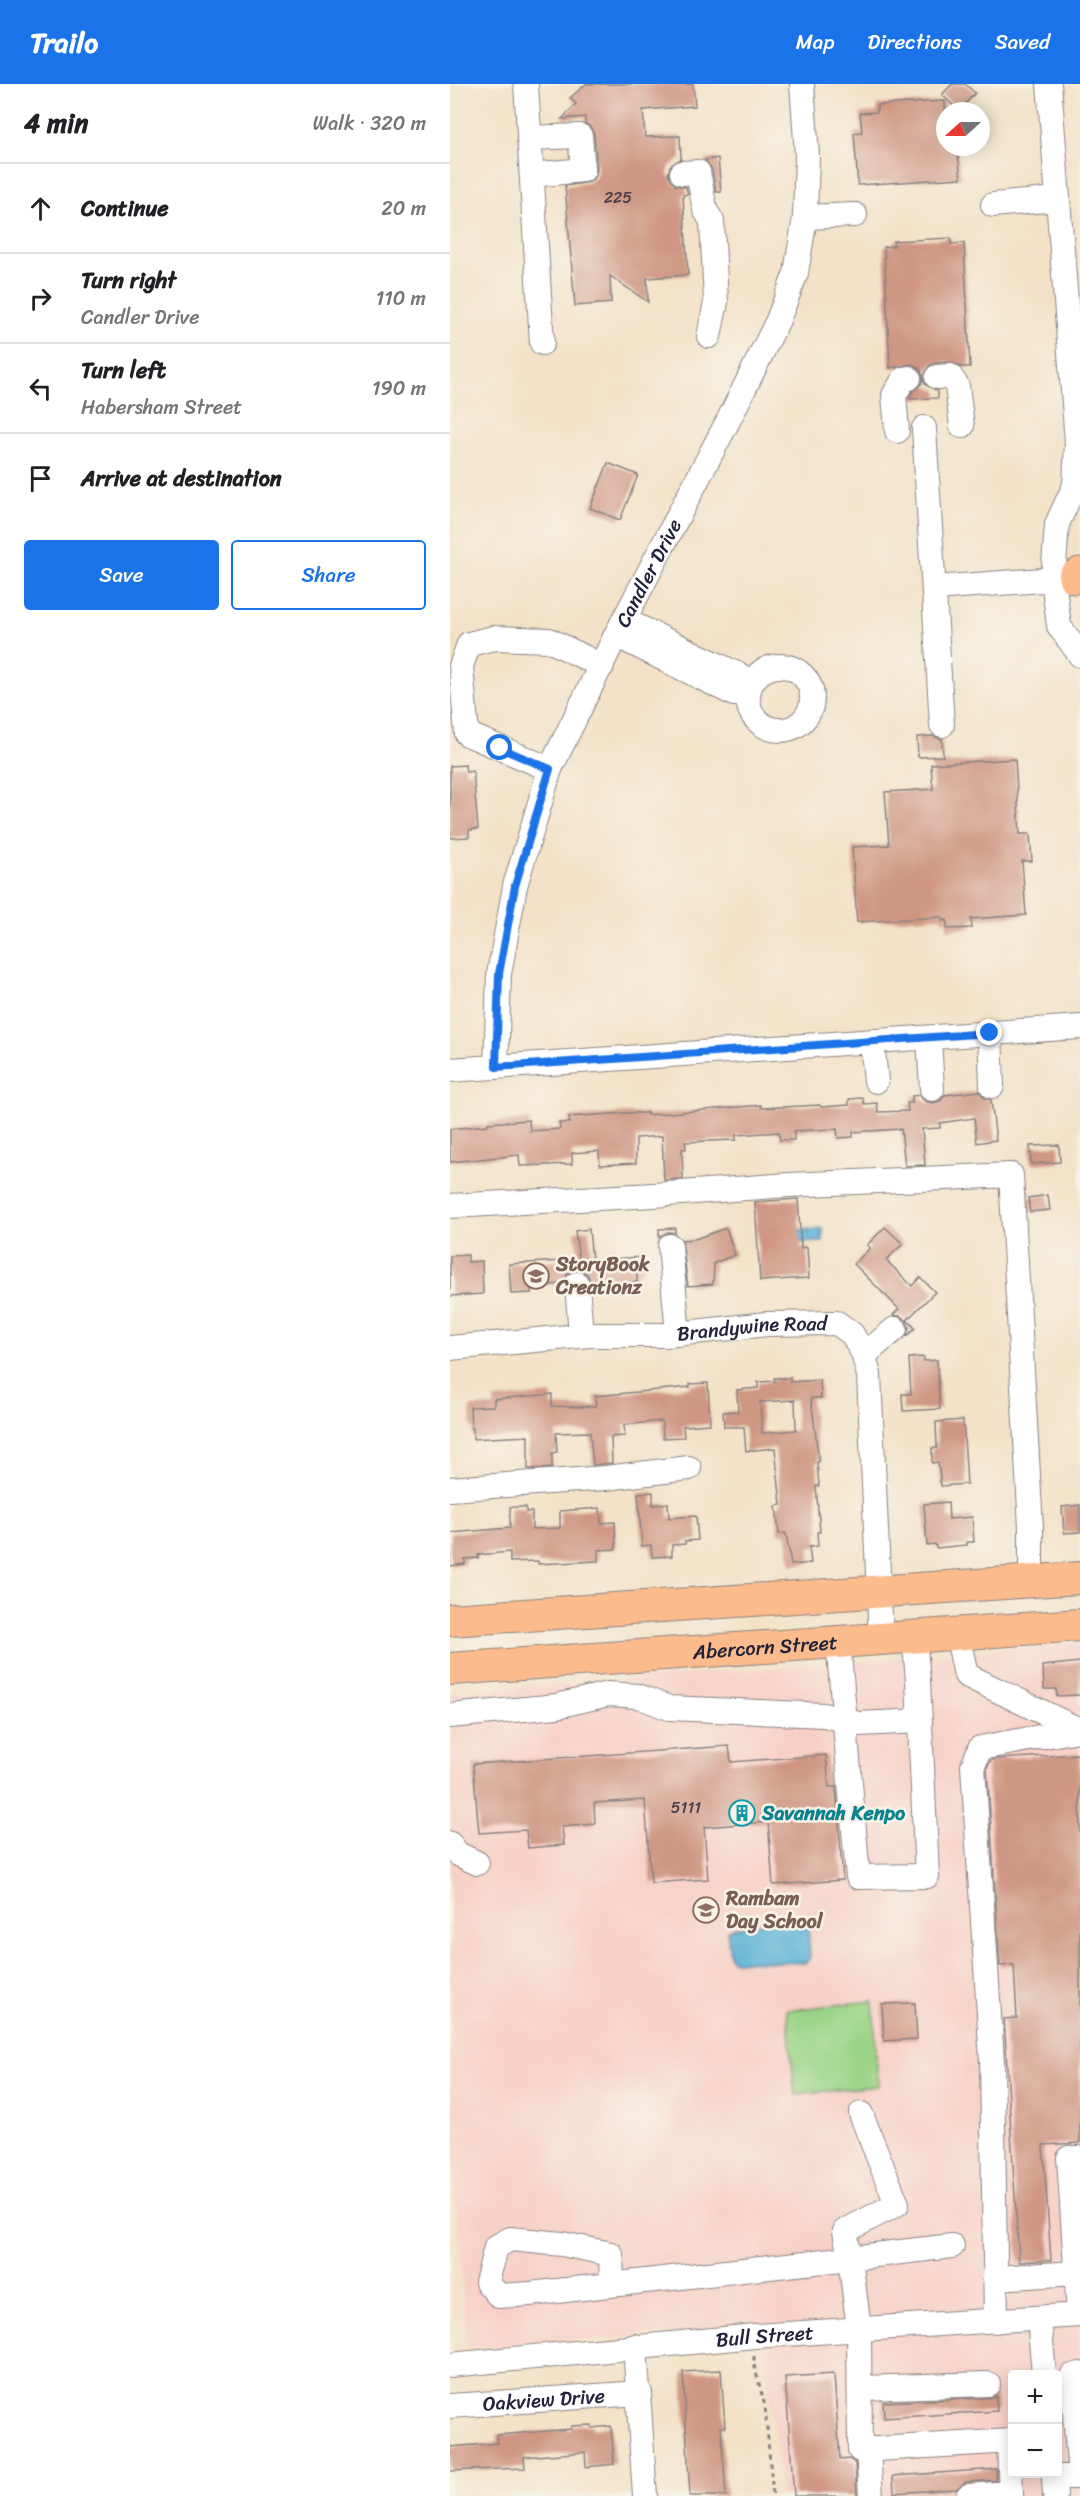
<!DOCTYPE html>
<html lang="en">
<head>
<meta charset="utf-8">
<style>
	body { margin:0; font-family:Sriracha,sans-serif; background:#f6f6f6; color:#202124 }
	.controls { position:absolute; right:18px; bottom:18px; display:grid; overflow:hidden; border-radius:6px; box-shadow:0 3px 15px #0003 }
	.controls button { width:54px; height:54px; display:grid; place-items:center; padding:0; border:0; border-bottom:2px solid #e0e0e0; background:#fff; color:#202124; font:30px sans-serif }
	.compass { position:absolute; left:486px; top:18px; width:54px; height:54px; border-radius:50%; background:#fff; box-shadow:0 3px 15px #0003; rotate:249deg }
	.stop { position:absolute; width:18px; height:18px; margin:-14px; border:4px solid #1a73e8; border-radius:50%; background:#fff }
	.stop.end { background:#1a73e8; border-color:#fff; box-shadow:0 2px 6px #0008 }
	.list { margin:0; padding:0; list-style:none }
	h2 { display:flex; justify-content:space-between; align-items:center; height:78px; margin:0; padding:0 24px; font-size:26px }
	h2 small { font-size:20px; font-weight:400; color:#757577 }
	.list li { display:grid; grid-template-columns:39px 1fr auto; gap:18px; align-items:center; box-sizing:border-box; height:90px; padding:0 24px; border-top:2px solid #e0e0e0 }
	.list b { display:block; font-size:22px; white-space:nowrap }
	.list p { margin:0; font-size:20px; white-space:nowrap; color:#757577 }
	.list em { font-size:20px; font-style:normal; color:#757577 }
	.actions { display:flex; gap:12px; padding:18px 24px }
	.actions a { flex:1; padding:14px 0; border:2px solid #1a73e8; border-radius:6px; text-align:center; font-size:21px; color:#1a73e8 }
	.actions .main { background:#1a73e8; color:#fff }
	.icon { flex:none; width:33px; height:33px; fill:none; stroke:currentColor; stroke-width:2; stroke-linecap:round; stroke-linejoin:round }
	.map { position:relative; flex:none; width:630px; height:2412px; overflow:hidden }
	header { display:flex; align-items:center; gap:36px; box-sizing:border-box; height:84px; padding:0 30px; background:#1a73e8; color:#fff }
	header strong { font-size:28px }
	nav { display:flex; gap:33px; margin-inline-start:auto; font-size:21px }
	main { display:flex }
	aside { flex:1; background:#fff }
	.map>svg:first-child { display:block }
</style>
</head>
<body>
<header>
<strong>Trailo</strong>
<nav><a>Map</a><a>Directions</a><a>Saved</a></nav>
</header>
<main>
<aside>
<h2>4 min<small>Walk · 320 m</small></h2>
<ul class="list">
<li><svg class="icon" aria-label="ahead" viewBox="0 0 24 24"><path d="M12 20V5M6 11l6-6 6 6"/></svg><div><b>Continue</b></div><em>20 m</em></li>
<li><svg class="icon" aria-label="right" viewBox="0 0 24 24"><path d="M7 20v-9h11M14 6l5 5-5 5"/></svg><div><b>Turn right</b><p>Candler Drive</p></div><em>110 m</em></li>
<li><svg class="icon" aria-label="left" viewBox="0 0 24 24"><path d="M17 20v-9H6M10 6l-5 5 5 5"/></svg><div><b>Turn left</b><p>Habersham Street</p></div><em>190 m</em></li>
<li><svg class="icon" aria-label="arrive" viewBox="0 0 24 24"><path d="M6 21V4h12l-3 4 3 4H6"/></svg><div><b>Arrive at destination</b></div></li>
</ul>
<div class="actions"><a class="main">Save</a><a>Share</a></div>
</aside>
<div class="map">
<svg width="630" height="2412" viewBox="0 0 630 2412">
	<rect width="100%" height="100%" fill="#f7f3e8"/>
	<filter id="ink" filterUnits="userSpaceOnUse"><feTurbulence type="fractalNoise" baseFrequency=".0167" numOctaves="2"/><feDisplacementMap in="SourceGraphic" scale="12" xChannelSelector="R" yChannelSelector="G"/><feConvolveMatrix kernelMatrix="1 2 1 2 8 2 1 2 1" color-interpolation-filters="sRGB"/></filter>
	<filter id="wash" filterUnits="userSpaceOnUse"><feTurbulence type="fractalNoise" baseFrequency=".008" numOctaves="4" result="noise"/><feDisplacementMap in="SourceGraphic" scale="24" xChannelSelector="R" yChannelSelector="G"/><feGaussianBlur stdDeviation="1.35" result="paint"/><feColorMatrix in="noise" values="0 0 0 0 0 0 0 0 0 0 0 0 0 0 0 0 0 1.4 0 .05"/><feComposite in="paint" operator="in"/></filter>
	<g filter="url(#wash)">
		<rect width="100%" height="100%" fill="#f3e2c8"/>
		<!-- built -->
		<path fill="#f7d1c8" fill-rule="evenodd" d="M 630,1558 L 630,2412 L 331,2412 L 312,2243 L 17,2265 L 0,2043 L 0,1609 L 492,1571 ZM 562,2290 L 608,2290 L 608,2390 L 562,2390 Z"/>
		<!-- green -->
		<path fill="#9bd486" stroke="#5e7b60" stroke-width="1.5" d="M 423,1917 L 428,2002 L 345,2010 L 337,1926 Z"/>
		<!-- water -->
		<g fill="#58b1d5" stroke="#3d6a88" stroke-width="1.5">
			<path d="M 373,1145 L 373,1158 L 343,1159 L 343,1146 Z"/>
			<path d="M 349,1832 L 354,1832 L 358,1836 L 360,1874 L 355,1879 L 285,1877 L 280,1874 L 277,1847 L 282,1844 Z"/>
		</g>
		<g id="blocks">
			<!-- building -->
			<g fill="#cf9683" fill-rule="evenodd">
				<path d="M 136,0 L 243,0 L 245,22 L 193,26 L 195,53 L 230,52 L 231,75 L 220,82 L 218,90 L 225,101 L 236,103 L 238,110 L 233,111 L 238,191 L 197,194 L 198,218 L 160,192 L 161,219 L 125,222 L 115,102 L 140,98 L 146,92 L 147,85 L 144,50 L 141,44 L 135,39 L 135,33 L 112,35 L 126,20 L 120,14 Z"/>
				<path d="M 502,0 L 515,0 L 525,9 L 509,27 L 492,11 Z"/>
				<path d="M 495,17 L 495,63 L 507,63 L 511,94 L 408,101 L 404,49 L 412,48 L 410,29 L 427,28 L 427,21 Z"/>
				<path d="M 268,74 L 271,108 L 266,108 L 262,85 L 255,76 Z"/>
				<path d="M 501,154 L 501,160 L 514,159 L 520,283 L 511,283 L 499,278 L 485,279 L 479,282 L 473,293 L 470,285 L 463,280 L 440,284 L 434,163 L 444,162 L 443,157 Z"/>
				<path d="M 473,294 L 476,301 L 488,307 L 488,314 L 460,315 L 463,307 L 472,299 Z"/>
				<path d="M 158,379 L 188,391 L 170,436 L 140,424 Z"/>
				<path d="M 483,652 L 492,655 L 493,672 L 468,673 L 467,653 Z"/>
				<path d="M 565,675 L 570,750 L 580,750 L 582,777 L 572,777 L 576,831 L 521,835 L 522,844 L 497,845 L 497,836 L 492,837 L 492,833 L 407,838 L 402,763 L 439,761 L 435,708 L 483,705 L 481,680 Z"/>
				<path d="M 15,681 L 16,688 L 23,687 L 28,745 L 19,746 L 19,753 L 0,754 L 0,682 Z"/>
				<path d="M 529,1007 L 535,1014 L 541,1016 L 546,1056 L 527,1059 L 524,1034 L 490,1039 L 490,1044 L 472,1045 L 475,1081 L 455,1082 L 451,1045 L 403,1048 L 403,1053 L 388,1054 L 387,1045 L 344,1047 L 344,1056 L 330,1056 L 329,1048 L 286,1051 L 286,1056 L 235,1058 L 236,1065 L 232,1065 L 233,1095 L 214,1096 L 212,1052 L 186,1054 L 186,1079 L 150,1081 L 149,1067 L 122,1069 L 122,1080 L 70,1082 L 69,1071 L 0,1078 L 0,1045 L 38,1041 L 38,1039 L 79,1036 L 80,1047 L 110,1045 L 109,1039 L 120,1039 L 119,1033 L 176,1029 L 197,1029 L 197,1031 L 311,1021 L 311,1024 L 370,1021 L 371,1023 L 399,1021 L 399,1015 L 413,1014 L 414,1020 L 427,1019 L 428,1028 L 458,1027 L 457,1019 L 462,1019 L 462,1012 L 469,1011 L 475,1017 L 483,1019 L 490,1017 L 495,1011 Z"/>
				<path d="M 609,1061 L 610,1078 L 581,1080 L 580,1062 Z"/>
				<path d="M 598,1111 L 600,1126 L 580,1128 L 578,1114 Z"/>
				<path d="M 348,1115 L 351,1164 L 357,1163 L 359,1194 L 310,1197 L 305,1118 Z"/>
				<path d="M 435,1143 L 453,1160 L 436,1176 L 462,1202 L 470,1193 L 485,1208 L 457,1236 L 465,1244 L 456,1253 L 459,1243 L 456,1236 L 450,1232 L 443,1231 L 449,1225 L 404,1180 L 420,1164 L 417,1161 Z"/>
				<path d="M 225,1144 L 225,1149 L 218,1148 L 209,1153 L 209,1145 Z"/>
				<path d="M 276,1144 L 285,1171 L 264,1179 L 263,1200 L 238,1202 L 232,1156 L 245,1155 Z"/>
				<path d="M 139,1145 L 142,1176 L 193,1173 L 194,1188 L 187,1189 L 187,1198 L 177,1199 L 177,1201 L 141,1201 L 138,1191 L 133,1187 L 125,1186 L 118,1189 L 113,1200 L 81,1202 L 81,1209 L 61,1210 L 59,1180 L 129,1176 L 125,1147 Z"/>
				<path d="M 18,1171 L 18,1178 L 32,1177 L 33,1210 L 0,1212 L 0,1172 Z"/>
				<path d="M 474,1273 L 474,1277 L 487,1276 L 490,1325 L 453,1327 L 452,1310 L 461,1310 L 459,1274 Z"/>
				<path d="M 324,1294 L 340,1294 L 340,1298 L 370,1296 L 371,1314 L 361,1314 L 369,1378 L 367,1378 L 369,1402 L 366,1402 L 370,1448 L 367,1448 L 368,1462 L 359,1463 L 361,1479 L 341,1481 L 336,1449 L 329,1450 L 326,1422 L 331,1421 L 325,1364 L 296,1367 L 294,1343 L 274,1343 L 273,1328 L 288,1327 L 287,1306 L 308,1304 L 308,1298 L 325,1297 ZM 345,1316 L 346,1346 L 312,1349 L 310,1318 Z"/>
				<path d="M 258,1299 L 260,1340 L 233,1342 L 234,1353 L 213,1354 L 212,1337 L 174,1341 L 175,1352 L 161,1353 L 162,1379 L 143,1381 L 140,1348 L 106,1349 L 107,1368 L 102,1369 L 102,1384 L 78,1385 L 78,1352 L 23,1355 L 23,1344 L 21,1344 L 20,1323 L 44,1322 L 44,1315 L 102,1310 L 102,1322 L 128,1323 L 146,1322 L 145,1312 L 240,1303 L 240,1300 Z"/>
				<path d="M 513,1336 L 517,1400 L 491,1402 L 488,1378 L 482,1379 L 482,1364 L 487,1364 L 486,1338 Z"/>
				<path d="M 203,1408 L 203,1421 L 218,1419 L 219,1434 L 246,1432 L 248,1456 L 235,1457 L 235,1460 L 222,1461 L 222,1472 L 202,1473 L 201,1461 L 192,1462 L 188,1409 Z"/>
				<path d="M 498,1418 L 499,1435 L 522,1433 L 524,1458 L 517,1458 L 517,1461 L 486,1464 L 485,1460 L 477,1461 L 474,1420 Z"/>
				<path d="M 630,1421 L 630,1448 L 614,1449 L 612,1423 Z"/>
				<path d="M 60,1423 L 76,1423 L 76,1428 L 82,1428 L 82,1445 L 110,1444 L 110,1427 L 150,1424 L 151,1439 L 165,1438 L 166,1465 L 148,1466 L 148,1477 L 88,1480 L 88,1477 L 60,1478 L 60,1468 L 28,1471 L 28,1474 L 15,1475 L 15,1480 L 0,1482 L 0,1449 L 60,1444 Z"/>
				<path d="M 630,1578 L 630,1611 L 607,1612 L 606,1605 L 594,1605 L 593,1582 Z"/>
				<path d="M 279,1662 L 281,1678 L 376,1671 L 379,1703 L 386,1703 L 393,1796 L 323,1801 L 318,1738 L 254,1743 L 258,1795 L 201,1799 L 195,1716 L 144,1719 L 145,1740 L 112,1743 L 114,1761 L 78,1764 L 76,1746 L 29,1749 L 23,1680 Z"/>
				<path d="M 630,1670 L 630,2059 L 593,2061 L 601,2176 L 569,2178 L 554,1935 L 567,1934 L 564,1881 L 550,1882 L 537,1684 L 540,1677 L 546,1675 Z"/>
				<path d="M 465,1919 L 467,1955 L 434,1957 L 432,1920 Z"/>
				<path d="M 271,2286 L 275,2343 L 271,2343 L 276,2412 L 240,2412 L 233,2288 Z"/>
				<path d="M 384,2290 L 390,2376 L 399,2375 L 405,2379 L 407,2412 L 344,2412 L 335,2293 Z"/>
				<path d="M 546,2312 L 547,2327 L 434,2334 L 433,2318 L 538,2314 Z"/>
				<path d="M 142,2341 L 142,2344 L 161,2342 L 164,2380 L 136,2383 L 135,2368 L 74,2373 L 75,2384 L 0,2387 L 0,2363 L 48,2359 L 47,2351 L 109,2346 L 121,2345 L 121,2342 Z"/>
				<path d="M 546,2385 L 546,2396 L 516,2398 L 506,2405 L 444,2409 L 443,2392 Z"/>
			</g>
		</g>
	</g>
	<g filter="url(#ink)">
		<use href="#blocks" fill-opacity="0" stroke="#8a8282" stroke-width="1.5"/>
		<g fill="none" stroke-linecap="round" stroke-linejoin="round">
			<!-- minor casing -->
			<g stroke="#8a8282" stroke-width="26">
				<g id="minor">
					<path d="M 76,0 L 92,259"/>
					<path d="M 599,0 L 627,358 L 625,401 L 607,440 L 603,495 L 609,542 L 630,571"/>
					<path d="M 79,54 L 130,52 L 133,86 L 82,91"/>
					<path d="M 232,89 L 248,88 L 255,126 L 262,137 L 266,218 L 259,252"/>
					<path d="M 543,121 L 607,115"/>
					<path d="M 355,133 L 405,131"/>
					<path d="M 487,293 L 500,292 L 507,302 L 512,342"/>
					<path d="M 474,344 L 492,641"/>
					<path d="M 447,347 L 444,311 L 454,295 L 459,294"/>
					<path d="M 484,504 L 620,494"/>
					<path d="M 166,551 L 284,610 L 299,603 L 291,592 L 174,536"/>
					<circle cx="330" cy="614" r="32"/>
					<path d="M 100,685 L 17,650 L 11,582 L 19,560 L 44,554 L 99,556 L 152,582"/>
					<path d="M 540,949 L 542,1002"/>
					<path d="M 479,954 L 482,1005"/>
					<path d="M 422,957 L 426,997"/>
					<path id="s1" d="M 46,983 L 49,890 L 65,802 L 100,685 L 166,551 L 279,335 L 328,236 L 346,189 L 355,133 L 357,71 L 352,0"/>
					<path d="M 0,986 L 630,943"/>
					<path d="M 0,1122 L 204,1111 L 338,1101 L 561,1091 L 581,1444 L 581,1497"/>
					<path d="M 220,1162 L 228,1250"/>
					<path d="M 127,1200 L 131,1251"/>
					<path id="s2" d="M 0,1264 L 140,1251 L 217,1251 L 317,1240 L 387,1239 L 402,1250 L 413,1269 L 419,1291 L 431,1555"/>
					<path d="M 413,1269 L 420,1266 L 445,1245"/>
					<path d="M 0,1405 L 156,1394 L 239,1384"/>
					<path d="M 507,1549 L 516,1591 L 629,1646"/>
					<path d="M 388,1557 L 408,1793 L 477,1792 L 468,1596 L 464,1552"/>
					<path d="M 0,1632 L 107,1622 L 158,1610 L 188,1612 L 219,1624 L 374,1631 L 409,1640 L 470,1637"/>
					<path d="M 0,1760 L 8,1770 L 27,1779"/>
					<path d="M 502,2162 L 400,2174 L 409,2245 L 410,2366 L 562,2357"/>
					<path d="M 545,2194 L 627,2189"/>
					<path d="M 162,2201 L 161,2170 L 112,2160 L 60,2155 L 46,2163 L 37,2198 L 49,2212 L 80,2210 L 400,2174 L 395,2147 L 447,2120 L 411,2030"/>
					<path d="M 629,2231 L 619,2074 L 630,2074"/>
					<path d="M 589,2234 L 594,2290"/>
					<path d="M 546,2237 L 542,1977 L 523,1682 L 530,1664 L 628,1646"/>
					<path d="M 185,2262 L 195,2412"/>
					<path id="s3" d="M 0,2281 L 305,2252 L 630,2231"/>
					<path d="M 630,2290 L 622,2292 L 630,2393"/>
					<path d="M 410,2304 L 538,2300"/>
					<path id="s4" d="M 0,2322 L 190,2309"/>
					<path d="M 559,2357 L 561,2412"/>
					<path d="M 418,2365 L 421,2412"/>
					<path d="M 518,2412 L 561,2409"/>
					<path d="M 605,2412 L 604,2393 L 629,2393"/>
				</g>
			</g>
			<!-- major casing -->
			<g stroke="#8a8282" stroke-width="34">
				<g id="major">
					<path d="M 0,1536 L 630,1494"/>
					<path id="s5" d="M 0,1585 L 630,1541"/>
				</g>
			</g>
			<!-- highway casing -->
			<g stroke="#8a8282" stroke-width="35">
				<path id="highway" d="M 625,493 L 630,490"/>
			</g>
			<!-- path -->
			<path stroke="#8a8282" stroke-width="3" stroke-dasharray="4.5 4.5" stroke-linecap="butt" d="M 304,2272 L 304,2281 L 315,2322 L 323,2412"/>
			<!-- minor -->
			<use href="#minor" stroke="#fff" stroke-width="24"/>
			<!-- major -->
			<use href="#major" stroke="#fbbb8d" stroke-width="32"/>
			<!-- highway -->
			<use href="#highway" stroke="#fbbb8d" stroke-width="33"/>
		</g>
	</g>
	<g fill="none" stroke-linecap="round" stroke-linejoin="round" filter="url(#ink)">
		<!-- route -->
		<path stroke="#1a73e8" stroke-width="8" d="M 50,664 L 100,685 L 65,802 L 49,890 L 46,983 L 540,949"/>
	</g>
	<!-- icons -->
	<defs>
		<g id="school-ring" transform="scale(1.35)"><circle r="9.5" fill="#f7f3e8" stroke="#8d6e63" stroke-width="1.5"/><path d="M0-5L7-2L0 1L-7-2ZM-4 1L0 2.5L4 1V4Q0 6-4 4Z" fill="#8d6e63"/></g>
		<g id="building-ring" transform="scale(1.35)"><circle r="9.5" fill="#f7f3e8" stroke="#0f9aa8" stroke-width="1.5"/><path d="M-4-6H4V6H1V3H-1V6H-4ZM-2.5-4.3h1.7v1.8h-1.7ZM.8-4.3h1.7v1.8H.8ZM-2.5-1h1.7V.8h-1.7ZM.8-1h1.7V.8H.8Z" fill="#0f9aa8"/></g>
	</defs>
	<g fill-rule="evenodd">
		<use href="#school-ring" x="86" y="1192"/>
		<use href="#building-ring" x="292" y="1729"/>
		<use href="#school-ring" x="256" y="1826"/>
	</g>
	<g text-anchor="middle" stroke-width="5" stroke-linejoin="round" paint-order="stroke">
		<!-- number labels -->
		<g font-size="16" fill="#4d3f4d">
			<text x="168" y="119">225</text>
			<text x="236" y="1729">5111</text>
		</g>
		<!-- street labels -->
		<g font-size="20" fill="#22223b" stroke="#f7f3e8">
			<text dy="7" stroke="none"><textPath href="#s1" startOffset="524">Candler Drive</textPath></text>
			<text dy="7" stroke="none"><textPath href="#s2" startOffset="303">Brandywine Road</textPath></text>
			<text dy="7" stroke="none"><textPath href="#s5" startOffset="316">Abercorn Street</textPath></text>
			<text dy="7" stroke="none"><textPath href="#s3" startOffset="316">Bull Street</textPath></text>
			<text dy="7" stroke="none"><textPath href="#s4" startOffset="94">Oakview Drive</textPath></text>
		</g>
		<!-- education labels -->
		<g font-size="20" font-weight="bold" fill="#785e54" stroke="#f7f3e8" text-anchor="start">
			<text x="106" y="1187">StoryBook<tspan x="106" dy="23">Creationz</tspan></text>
			<text x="276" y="1821">Rambam<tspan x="276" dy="23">Day School</tspan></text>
		</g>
		<!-- culture labels -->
		<g font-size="20" font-weight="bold" fill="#0d838f" stroke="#f7f3e8" text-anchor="start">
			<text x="312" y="1736">Savannah Kenpo</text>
		</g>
	</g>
</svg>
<div class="controls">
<button>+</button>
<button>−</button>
</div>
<svg class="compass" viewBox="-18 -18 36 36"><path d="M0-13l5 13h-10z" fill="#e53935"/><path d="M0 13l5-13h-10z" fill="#757577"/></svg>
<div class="stop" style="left:50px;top:664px"></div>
<div class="stop end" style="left:540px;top:949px"></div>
</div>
</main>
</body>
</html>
